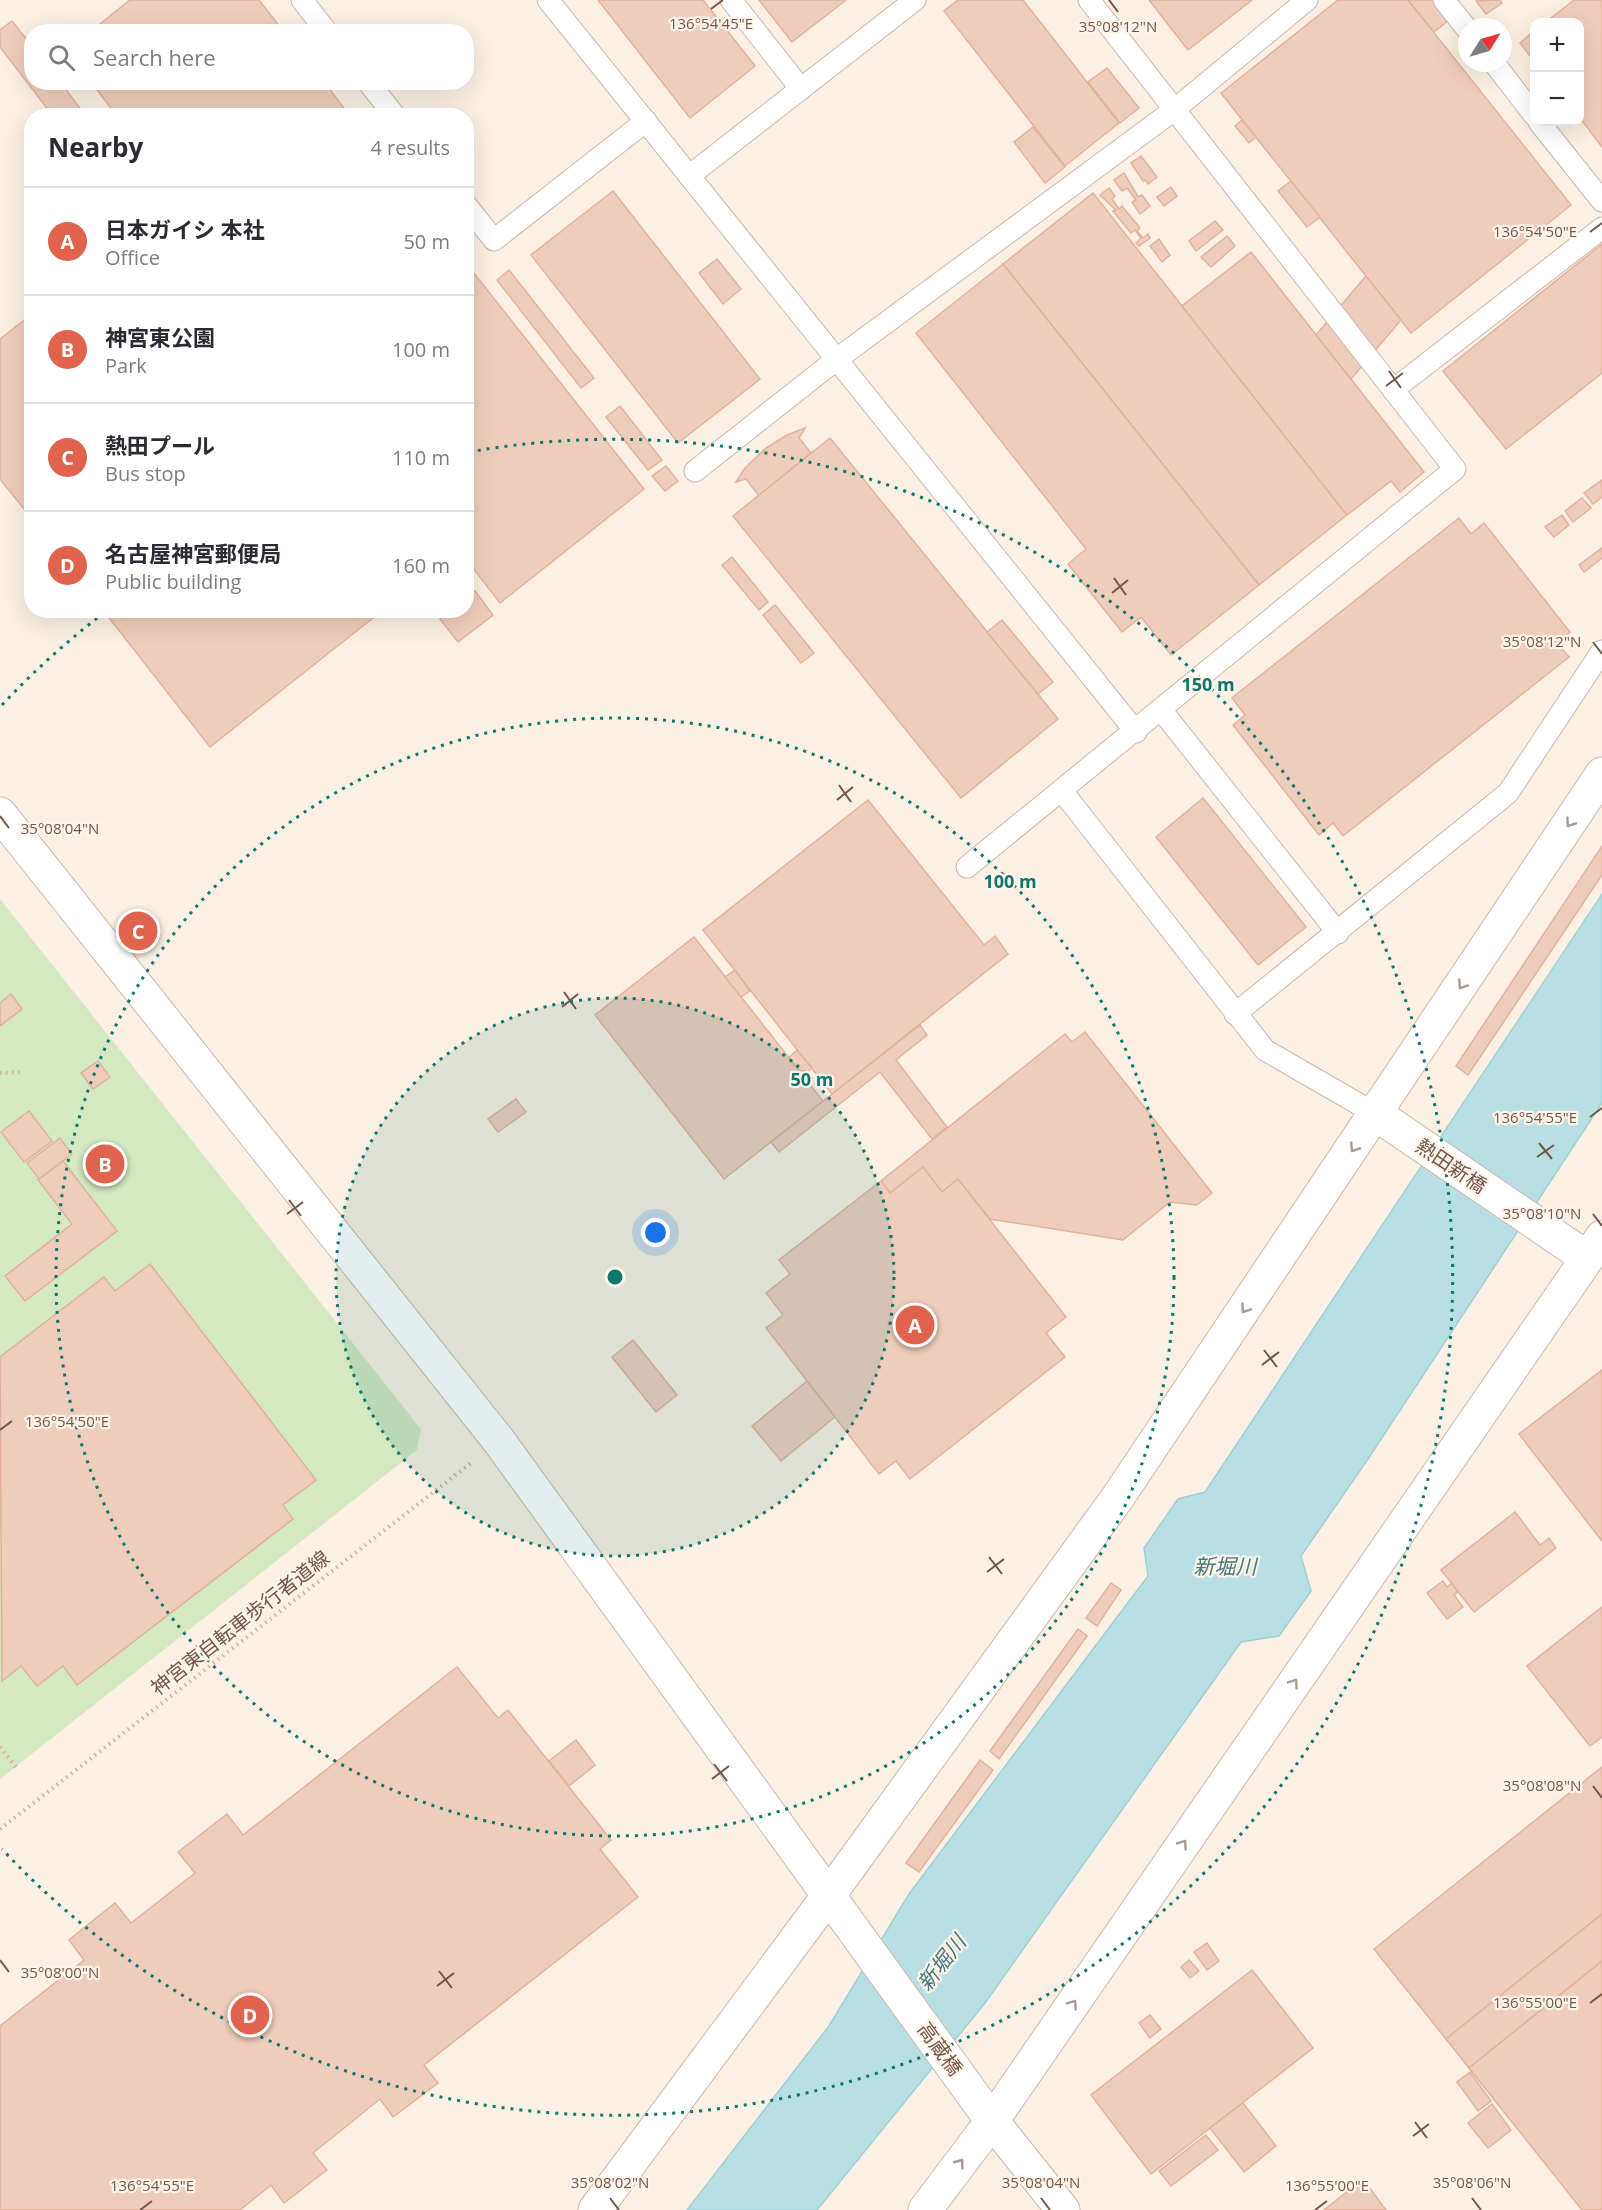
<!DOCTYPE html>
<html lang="en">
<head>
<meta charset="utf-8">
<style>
	body { margin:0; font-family:"Open Sans","Noto Sans JP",sans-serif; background:#f7f7f7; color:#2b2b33 }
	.controls { position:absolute; right:18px; top:18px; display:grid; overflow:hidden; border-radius:12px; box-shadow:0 6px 24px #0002 }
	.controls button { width:54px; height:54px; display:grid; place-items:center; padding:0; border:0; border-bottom:2px solid #e1e1e2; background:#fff; color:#2b2b33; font:30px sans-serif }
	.compass { position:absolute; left:1458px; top:18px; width:54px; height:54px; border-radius:50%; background:#fff; box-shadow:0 6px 24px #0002; rotate:53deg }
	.you { position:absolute; left:656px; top:1233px; width:21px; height:21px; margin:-15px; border:4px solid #fff; border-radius:50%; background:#1a73e8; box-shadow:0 0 0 9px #1a73e833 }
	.badge { display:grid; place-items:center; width:39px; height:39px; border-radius:50%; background:#e0634d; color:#fff; font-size:20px; font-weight:700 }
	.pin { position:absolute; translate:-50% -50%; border:3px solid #fff; box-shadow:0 2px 6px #0006 }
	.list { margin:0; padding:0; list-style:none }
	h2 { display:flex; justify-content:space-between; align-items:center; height:78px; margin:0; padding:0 24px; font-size:26px }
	h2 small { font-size:20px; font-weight:400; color:#7c7c81 }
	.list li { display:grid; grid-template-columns:39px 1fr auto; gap:18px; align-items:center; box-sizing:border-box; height:108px; padding:0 24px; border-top:2px solid #e1e1e2 }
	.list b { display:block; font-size:22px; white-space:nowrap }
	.list p { margin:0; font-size:20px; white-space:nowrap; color:#7c7c81 }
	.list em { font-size:20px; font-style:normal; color:#7c7c81 }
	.icon { flex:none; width:33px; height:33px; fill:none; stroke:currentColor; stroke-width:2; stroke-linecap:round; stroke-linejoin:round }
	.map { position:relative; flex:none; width:1602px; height:2210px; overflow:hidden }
	.search { position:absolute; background:#fff; box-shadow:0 6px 24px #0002; left:24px; top:24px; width:450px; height:66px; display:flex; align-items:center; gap:15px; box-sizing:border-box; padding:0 21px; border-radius:24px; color:#7c7c81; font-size:22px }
	.panel { position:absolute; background:#fff; box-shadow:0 6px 24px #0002; left:24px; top:108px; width:450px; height:510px; border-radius:24px }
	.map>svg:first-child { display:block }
</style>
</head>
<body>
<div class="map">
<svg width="1602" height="2210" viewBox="0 0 1602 2210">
	<rect width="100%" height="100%" fill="#fbf0e3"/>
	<!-- green -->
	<path fill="#d4e8c2" d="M 0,899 L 421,1429 L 417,1450 L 0,1779 Z"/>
	<!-- water -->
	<path fill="#b8e0e4" stroke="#9fd0d5" stroke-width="1.5" d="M 1602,894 L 1602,1103 L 1368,1459 L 1301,1556 L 1311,1591 L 1279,1636 L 1241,1642 L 985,2003 L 817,2210 L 687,2210 L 829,2026 L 909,1894 L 1148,1576 L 1144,1548 L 1178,1499 L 1205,1492 Z"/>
	<!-- building -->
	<g fill="#efcdbc" stroke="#e1b29d" stroke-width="1.5">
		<path d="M 130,0 L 259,0 L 284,32 L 90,32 Z"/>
		<path d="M 598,0 L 703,0 L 755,66 L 690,118 Z"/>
		<path d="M 759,0 L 846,0 L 792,42 Z"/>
		<path d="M 958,0 L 1023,0 L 1119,123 L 1065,166 L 944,11 Z"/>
		<path d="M 1149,0 L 1252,0 L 1188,50 Z"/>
		<path d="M 1338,0 L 1408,0 L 1571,205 L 1411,333 L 1221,93 Z"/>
		<path d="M 1408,0 L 1439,0 L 1453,17 L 1434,32 Z"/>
		<path d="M 1500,0 L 1502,3 L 1486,14 L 1476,1 Z"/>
		<path d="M 1574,0 L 1602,0 L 1602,147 L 1580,118 L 1580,22 L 1546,22 Z"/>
		<path d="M 12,21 L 32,46 L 32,82 L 60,82 L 86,116 L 53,116 L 0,47 L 0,30 Z"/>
		<path d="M 1534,31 L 1534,61 L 1520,43 Z"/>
		<path d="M 1107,68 L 1139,108 L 1120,123 L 1088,82 Z"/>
		<path d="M 91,82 L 324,82 L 350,116 L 117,116 Z"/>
		<path d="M 1242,120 L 1256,137 L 1249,143 L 1235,126 Z"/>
		<path d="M 1033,127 L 1065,167 L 1045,183 L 1014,142 Z"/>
		<path d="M 1141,156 L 1157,177 L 1148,184 L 1145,180 L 1143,181 L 1131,163 Z"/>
		<path d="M 1124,173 L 1138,197 L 1142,195 L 1150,206 L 1140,214 L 1132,202 L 1136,200 L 1127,188 L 1122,191 L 1114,180 Z"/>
		<path d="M 1291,181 L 1320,217 L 1307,227 L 1278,191 Z"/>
		<path d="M 1171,187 L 1177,196 L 1164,206 L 1157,197 Z"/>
		<path d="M 1109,188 L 1115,196 L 1112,199 L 1119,209 L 1122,206 L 1140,228 L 1137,231 L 1143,238 L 1148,234 L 1150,238 L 1139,246 L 1136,243 L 1141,238 L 1135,230 L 1131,233 L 1113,211 L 1116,210 L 1100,195 Z"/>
		<path d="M 613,191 L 760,379 L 678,443 L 531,255 Z"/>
		<path d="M 1093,193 L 1347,515 L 1259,585 L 1003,264 Z"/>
		<path d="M 1215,221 L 1223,230 L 1196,251 L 1189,241 Z"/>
		<path d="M 1227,236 L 1235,246 L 1211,267 L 1201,257 Z"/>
		<path d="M 1159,239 L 1170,255 L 1162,262 L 1150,246 Z"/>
		<path d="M 1602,244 L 1602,373 L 1506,449 L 1443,371 Z"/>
		<path d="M 1251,252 L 1424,472 L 1400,492 L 1391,481 L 1347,515 L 1182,306 Z"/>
		<path d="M 717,259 L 741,289 L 723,304 L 699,273 Z"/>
		<path d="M 466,263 L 644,489 L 500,603 L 466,559 Z"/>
		<path d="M 1003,264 L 1259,585 L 1171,655 L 1141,617 L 1122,632 L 1068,564 L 1086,549 L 916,333 Z"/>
		<path d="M 509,270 L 594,378 L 581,388 L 497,280 Z"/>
		<path d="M 1366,276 L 1401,320 L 1351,379 L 1316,335 Z"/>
		<path d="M 32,314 L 32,519 L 0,479 L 0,339 Z"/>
		<path d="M 620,406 L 662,460 L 648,470 L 606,417 Z"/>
		<path d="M 805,428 L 799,438 L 811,453 L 759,496 L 746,479 L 736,482 L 745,468 L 766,448 L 787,435 Z"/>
		<path d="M 830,438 L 1058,719 L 961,798 L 733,516 Z"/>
		<path d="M 666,466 L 678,481 L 665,491 L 652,476 Z"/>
		<path d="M 1602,480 L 1602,497 L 1593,504 L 1584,493 Z"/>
		<path d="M 1582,498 L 1591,508 L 1573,522 L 1565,511 Z"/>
		<path d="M 1562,515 L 1569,525 L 1554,537 L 1545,527 Z"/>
		<path d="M 1459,518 L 1471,534 L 1484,523 L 1570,632 L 1556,642 L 1569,657 L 1343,836 L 1333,823 L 1319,835 L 1233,725 L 1245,715 L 1232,698 Z"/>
		<path d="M 1602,548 L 1602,558 L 1584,572 L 1579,565 Z"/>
		<path d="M 732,557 L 768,602 L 759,610 L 722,565 Z"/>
		<path d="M 475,591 L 493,615 L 458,642 L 440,619 L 450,610 L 466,610 L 466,597 Z"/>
		<path d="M 775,605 L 814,653 L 801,663 L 763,615 Z"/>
		<path d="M 103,610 L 383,610 L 210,747 Z"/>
		<path d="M 1002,620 L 1053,682 L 1038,694 L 987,632 Z"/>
		<path d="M 1203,798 L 1306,927 L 1258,965 L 1156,837 Z"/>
		<path d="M 868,800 L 984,945 L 995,936 L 1008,954 L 832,1094 L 703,930 Z"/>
		<path d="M 1602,846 L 1602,875 L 1468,1075 L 1456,1066 Z"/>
		<path d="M 694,937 L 823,1101 L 724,1179 L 595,1015 Z"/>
		<path d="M 735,970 L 750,991 L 741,997 L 725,977 Z"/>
		<path d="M 11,994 L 22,1009 L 0,1026 L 0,1003 Z"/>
		<path d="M 920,1025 L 927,1035 L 896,1060 L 947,1127 L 932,1139 L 880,1072 L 779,1152 L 771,1142 Z"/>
		<path d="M 1085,1032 L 1212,1193 L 1197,1205 L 1170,1202 L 1123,1240 L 990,1219 L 958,1179 L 942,1192 L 923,1167 L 890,1193 L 881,1181 L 1065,1034 L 1072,1042 Z"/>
		<path d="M 797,1050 L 812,1068 L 803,1076 L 789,1057 Z"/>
		<path d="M 98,1061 L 110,1077 L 93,1089 L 81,1073 Z"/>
		<path d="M 516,1099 L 526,1112 L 498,1132 L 488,1119 Z"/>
		<path d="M 29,1111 L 52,1141 L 24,1162 L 1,1132 Z"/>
		<path d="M 60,1138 L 72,1154 L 39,1179 L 27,1163 Z"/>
		<path d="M 63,1161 L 117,1231 L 25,1301 L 5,1276 L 72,1224 L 38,1180 Z"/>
		<path d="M 923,1167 L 942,1192 L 958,1179 L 1066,1317 L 1046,1333 L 1065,1357 L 910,1479 L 896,1461 L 879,1474 L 766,1328 L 783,1315 L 766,1293 L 790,1274 L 779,1260 L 881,1181 L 890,1193 Z"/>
		<path d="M 150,1264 L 316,1480 L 283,1505 L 293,1519 L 77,1685 L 63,1666 L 37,1686 L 21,1666 L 2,1681 L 0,1357 L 104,1277 L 115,1291 Z"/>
		<path d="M 633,1340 L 677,1395 L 656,1412 L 612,1357 Z"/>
		<path d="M 1602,1370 L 1602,1541 L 1519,1434 Z"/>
		<path d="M 807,1381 L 835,1417 L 781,1461 L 752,1426 Z"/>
		<path d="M 1515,1512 L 1540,1545 L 1549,1538 L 1556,1548 L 1474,1612 L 1441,1570 Z"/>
		<path d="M 1443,1581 L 1447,1587 L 1452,1583 L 1458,1592 L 1454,1595 L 1463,1607 L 1447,1619 L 1427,1593 Z"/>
		<path d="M 1111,1583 L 1121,1590 L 1097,1626 L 1086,1618 Z"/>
		<path d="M 1602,1607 L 1602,1737 L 1590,1746 L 1527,1666 Z"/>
		<path d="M 1078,1629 L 1087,1636 L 999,1759 L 990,1751 Z"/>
		<path d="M 457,1667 L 498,1718 L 508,1710 L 611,1840 L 600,1849 L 638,1897 L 424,2065 L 438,2083 L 393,2117 L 380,2099 L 313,2153 L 327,2170 L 284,2203 L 271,2185 L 240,2210 L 0,2210 L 0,2026 L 84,1960 L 69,1940 L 115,1903 L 131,1923 L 195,1873 L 178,1852 L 227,1814 L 243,1835 Z"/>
		<path d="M 576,1740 L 595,1765 L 569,1786 L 549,1761 Z"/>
		<path d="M 980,1760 L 993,1770 L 919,1872 L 906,1863 Z"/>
		<path d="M 1602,1767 L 1602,1914 L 1446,2039 L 1374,1949 Z"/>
		<path d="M 1602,1914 L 1602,1961 L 1469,2068 L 1446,2039 Z"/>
		<path d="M 1207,1943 L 1219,1961 L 1207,1970 L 1194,1952 Z"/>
		<path d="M 1189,1960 L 1199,1971 L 1190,1978 L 1181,1967 Z"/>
		<path d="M 1602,1961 L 1602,2210 L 1582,2210 L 1469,2068 Z"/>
		<path d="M 1252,1970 L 1313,2048 L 1151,2174 L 1091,2095 Z"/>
		<path d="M 1150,2015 L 1161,2029 L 1150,2038 L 1139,2023 Z"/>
		<path d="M 1470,2072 L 1491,2101 L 1478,2111 L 1457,2082 Z"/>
		<path d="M 1243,2103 L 1276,2146 L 1244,2172 L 1210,2128 Z"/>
		<path d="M 1492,2104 L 1511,2130 L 1488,2148 L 1468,2123 Z"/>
		<path d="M 1206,2135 L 1218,2150 L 1171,2186 L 1159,2171 Z"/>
		<path d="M 1363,2179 L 1386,2210 L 1324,2210 Z"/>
	</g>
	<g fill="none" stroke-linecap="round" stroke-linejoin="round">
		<!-- service casing -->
		<g stroke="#ccb7aa" stroke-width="23">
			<g id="service">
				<path d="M 302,0 L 327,32"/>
				<path d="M 548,0 L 1136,732"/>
				<path d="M 731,0 L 801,89"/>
				<path d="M 1444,0 L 1467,29"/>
				<path d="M 1494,63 L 1534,115"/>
				<path d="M 368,82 L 395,116"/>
				<path d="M 1539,122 L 1602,201"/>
				<path d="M 689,176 L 915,0"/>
				<path d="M 466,205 L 494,240 L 646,121"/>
				<path d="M 1393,390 L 1602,228"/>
				<path d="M 695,471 L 837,359 L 1174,110 L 1307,0"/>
				<path d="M 1162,711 L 1338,933"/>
				<path d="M 1062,791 L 1265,1050 L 1376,1114"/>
				<path d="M 967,867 L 1455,469 L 1089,0"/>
				<path d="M 1235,1014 L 1508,793 L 1602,651"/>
			</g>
		</g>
		<!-- minor casing -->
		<g stroke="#ccb7aa" stroke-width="35">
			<path id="minor" d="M 1376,1114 L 1587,1258"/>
		</g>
		<!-- tertiary casing -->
		<g stroke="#ccb7aa" stroke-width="35">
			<g id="tertiary">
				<path d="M 0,814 L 499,1441 L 992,2121 L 1063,2210"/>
				<path d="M 595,2210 L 829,1895 L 1118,1497 L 1602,774"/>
				<path d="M 925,2210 L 992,2121 L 1602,1237"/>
			</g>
		</g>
		<!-- path -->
		<g stroke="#d4b09f" stroke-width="4" stroke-dasharray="1.5 4.5" stroke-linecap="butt">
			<path d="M 0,1073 L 21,1072"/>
			<path d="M 0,1747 L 16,1767"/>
			<path d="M 0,1829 L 471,1463"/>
		</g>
		<!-- service -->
		<use href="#service" stroke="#fff" stroke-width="21"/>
		<!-- minor -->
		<use href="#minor" stroke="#fff" stroke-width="33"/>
		<!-- tertiary -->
		<use href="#tertiary" stroke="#fff" stroke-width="33"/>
	</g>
	<!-- one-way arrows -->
	<defs><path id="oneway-chevron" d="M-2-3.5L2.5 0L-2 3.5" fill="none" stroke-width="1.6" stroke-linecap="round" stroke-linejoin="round" transform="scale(1.5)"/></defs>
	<g stroke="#aa9a92">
		<use href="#oneway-chevron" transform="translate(1570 823) rotate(124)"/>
		<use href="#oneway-chevron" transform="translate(1462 985) rotate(124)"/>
		<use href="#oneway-chevron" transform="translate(1354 1148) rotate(124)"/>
		<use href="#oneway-chevron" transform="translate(1245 1309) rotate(124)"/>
		<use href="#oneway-chevron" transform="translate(1294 1683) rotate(-55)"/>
		<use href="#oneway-chevron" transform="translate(1183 1844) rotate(-55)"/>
		<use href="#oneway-chevron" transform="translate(1073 2004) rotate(-55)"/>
		<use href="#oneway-chevron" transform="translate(960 2163) rotate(-53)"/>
	</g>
	<!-- ticks -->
	<path fill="none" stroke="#72564a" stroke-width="2" d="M 1109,0 L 1118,12M 711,9 L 723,0M 1590,232 L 1602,223M 1389,371 L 1401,388M 1386,386 L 1403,373M 1114,578 L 1126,595M 1112,593 L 1128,580M 1593,642 L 1602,654M 839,785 L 851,802M 837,800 L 853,787M 0,816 L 9,828M 564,992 L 576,1009M 562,1007 L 578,994M 1590,1117 L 1602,1108M 1539,1143 L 1552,1159M 1537,1157 L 1554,1145M 289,1200 L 301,1216M 287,1214 L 303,1202M 1593,1214 L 1602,1226M 1264,1350 L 1277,1367M 1262,1365 L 1279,1352M 0,1430 L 12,1421M 989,1557 L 1002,1574M 987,1572 L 1004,1559M 714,1764 L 727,1781M 712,1779 L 729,1766M 1593,1786 L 1602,1798M 0,1960 L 9,1972M 439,1971 L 452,1988M 437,1986 L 454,1973M 1590,2003 L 1602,1994M 1415,2122 L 1427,2138M 1413,2136 L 1429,2124M 610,2198 L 619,2210M 1041,2198 L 1050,2210M 1472,2198 L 1481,2210M 140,2210 L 152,2201M 1315,2210 L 1327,2201"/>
	<!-- distance rings -->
	<circle cx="615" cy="1277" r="279" fill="#0f766e" fill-opacity=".12"/>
	<g fill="none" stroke="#0f766e" stroke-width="3" stroke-dasharray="3 6">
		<circle cx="615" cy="1277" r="279"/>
		<circle cx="615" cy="1277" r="559"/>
		<path d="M2 705A838 838 0 0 1 105 612M469 452A838 838 0 1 1 2 1849"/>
	</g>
	<g text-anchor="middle" stroke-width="4.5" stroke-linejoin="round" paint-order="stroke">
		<!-- street labels -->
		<g font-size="20" fill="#72564a" stroke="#fef4e9">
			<text transform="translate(1451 1166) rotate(34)" y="7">熱田新橋</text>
			<text transform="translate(240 1623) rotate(-38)" y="7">神宮東自転車歩行者道線</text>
			<text transform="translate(940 2049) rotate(54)" y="7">高蔵橋</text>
		</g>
		<!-- water labels -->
		<g font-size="21" font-style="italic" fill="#42787e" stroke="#fef4e9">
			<text x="1225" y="1574">新堀川</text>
			<text transform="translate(942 1963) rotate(-52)" y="7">新堀川</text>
		</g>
	</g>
	<g font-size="15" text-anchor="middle" fill="#72564a" stroke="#fef4e9" stroke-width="4.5" stroke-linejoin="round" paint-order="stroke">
		<text x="711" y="29">136°54'45"E</text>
		<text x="1118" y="32">35°08'12"N</text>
		<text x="1535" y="237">136°54'50"E</text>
		<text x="1542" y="647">35°08'12"N</text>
		<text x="60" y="834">35°08'04"N</text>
		<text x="1535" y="1123">136°54'55"E</text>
		<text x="1542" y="1219">35°08'10"N</text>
		<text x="67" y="1427">136°54'50"E</text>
		<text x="1542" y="1791">35°08'08"N</text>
		<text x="60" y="1978">35°08'00"N</text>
		<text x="1535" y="2008">136°55'00"E</text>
		<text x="610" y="2188">35°08'02"N</text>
		<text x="1041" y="2188">35°08'04"N</text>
		<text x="1472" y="2188">35°08'06"N</text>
		<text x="152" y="2191">136°54'55"E</text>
		<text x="1327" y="2191">136°55'00"E</text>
	</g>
	<circle cx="615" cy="1277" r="9" fill="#0f766e" stroke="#fef4e9" stroke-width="3"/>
	<g font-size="18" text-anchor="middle" font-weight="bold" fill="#0f766e" stroke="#fef4e9" stroke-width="4.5" stroke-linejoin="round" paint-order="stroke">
		<text x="1208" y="691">150 m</text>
		<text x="1010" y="888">100 m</text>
		<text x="812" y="1086">50 m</text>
	</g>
</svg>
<div class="controls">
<button>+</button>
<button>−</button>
</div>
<svg class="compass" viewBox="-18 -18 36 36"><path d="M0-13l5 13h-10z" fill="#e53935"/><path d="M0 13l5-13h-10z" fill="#7c7c81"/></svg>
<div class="you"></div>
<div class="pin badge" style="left:915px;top:1325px">A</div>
<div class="pin badge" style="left:105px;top:1164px">B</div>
<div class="pin badge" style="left:138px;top:931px">C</div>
<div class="pin badge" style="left:250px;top:2015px">D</div>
<div class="search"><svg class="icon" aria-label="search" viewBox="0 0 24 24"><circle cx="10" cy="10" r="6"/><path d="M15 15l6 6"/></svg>Search here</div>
<section class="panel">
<h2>Nearby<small>4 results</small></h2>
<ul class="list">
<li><span class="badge">A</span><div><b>日本ガイシ 本社</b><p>Office</p></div><em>50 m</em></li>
<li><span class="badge">B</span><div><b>神宮東公園</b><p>Park</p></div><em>100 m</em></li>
<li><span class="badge">C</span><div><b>熱田プール</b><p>Bus stop</p></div><em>110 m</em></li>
<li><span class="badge">D</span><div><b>名古屋神宮郵便局</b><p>Public building</p></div><em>160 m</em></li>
</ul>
</section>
</div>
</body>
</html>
